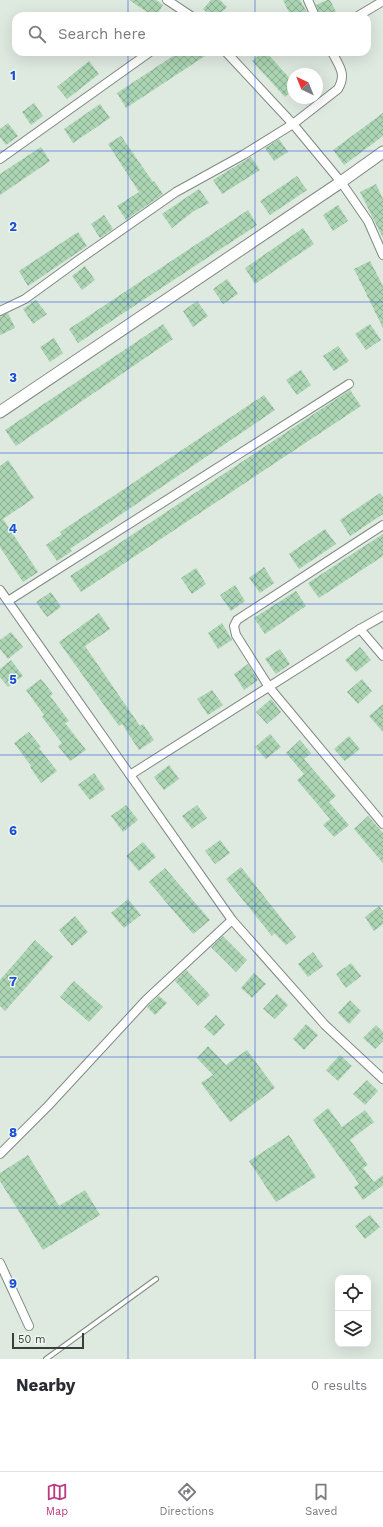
<!DOCTYPE html>
<html lang="en">
<head>
<meta charset="utf-8">
<style>
	body { margin:0; font-family:"Work Sans",sans-serif; background:#f7f7f7; color:#2b2b33 }
	.controls { position:absolute; right:12px; bottom:12px; display:grid; overflow:hidden; border-radius:8px; box-shadow:0 4px 16px #0002 }
	.controls button { width:36px; height:36px; display:grid; place-items:center; padding:0; border:0; border-bottom:1px solid #e1e1e2; background:#fff; color:#2b2b33; font:20px sans-serif }
	.compass { position:absolute; left:287px; top:68px; width:36px; height:36px; border-radius:50%; background:#fff; box-shadow:0 4px 16px #0002; rotate:317deg }
	.scale { position:absolute; left:12px; bottom:10px; width:72px; box-sizing:border-box; padding-left:4px; border:2px solid #3a3e3b; border-top:0; font-size:11px; line-height:14px; white-space:nowrap; color:#3a3e3b; -webkit-text-stroke:3px #ebf7ed; paint-order:stroke }
	.list { margin:0; padding:0; list-style:none }
	h2 { display:flex; justify-content:space-between; align-items:center; height:52px; margin:0; padding:0 16px; font-size:17px }
	h2 small { font-size:13px; font-weight:400; color:#7c7c81 }
	.icon { flex:none; width:22px; height:22px; fill:none; stroke:currentColor; stroke-width:2; stroke-linecap:round; stroke-linejoin:round }
	.map { position:relative; flex:none; width:383px; height:1359px; overflow:hidden }
	.search { position:absolute; background:#fff; box-shadow:0 4px 16px #0002; left:12px; right:12px; top:12px; height:44px; display:flex; align-items:center; gap:10px; box-sizing:border-box; padding:0 14px; border-radius:12px; color:#7c7c81; font-size:15px }
	.sheet { height:112px; background:#fff }
	nav { display:flex; justify-content:space-around; align-items:center; box-sizing:border-box; height:56px; border-top:1px solid #e1e1e2; background:#fff; font-size:11px; color:#7c7c81 }
	nav a { display:grid; justify-items:center; gap:2px }
	nav .on { color:#bd3a82 }
	.map>svg:first-child { display:block }
</style>
</head>
<body>
<div class="map">
<svg width="383" height="1359" viewBox="0 0 383 1359">
	<defs>
		<pattern id="building-cross-hatch" width="8" height="8" patternUnits="userSpaceOnUse"><rect width="8" height="8" fill="#aad4b2"/><path d="M0 0l8 8M0 8l8-8" fill="none" stroke="#8bad92"/></pattern>
	</defs>
	<rect width="100%" height="100%" fill="#dee9e0"/>
	<!-- building -->
	<g fill="url(#building-cross-hatch)">
		<path d="M 129,0 L 156,0 L 163,5 L 156,16 L 153,16 Z"/>
		<path d="M 211,0 L 220,0 L 227,7 L 218,16 L 210,16 L 203,9 Z"/>
		<path d="M 283,0 L 300,0 L 309,16 L 291,16 Z"/>
		<path d="M 327,0 L 330,0 L 338,16 L 320,16 L 316,5 Z"/>
		<path d="M 179,52 L 211,52 L 126,108 L 117,93 Z"/>
		<path d="M 262,52 L 266,52 L 293,82 L 293,90 L 285,97 L 252,61 Z"/>
		<path d="M 89,61 L 99,74 L 67,99 L 57,87 Z"/>
		<path d="M 34,103 L 43,116 L 31,125 L 22,112 Z"/>
		<path d="M 100,104 L 110,118 L 73,143 L 64,129 Z"/>
		<path d="M 383,113 L 383,136 L 344,165 L 333,150 Z"/>
		<path d="M 8,123 L 18,136 L 6,145 L 0,137 L 0,129 Z"/>
		<path d="M 121,136 L 153,182 L 154,181 L 163,194 L 126,220 L 117,206 L 139,192 L 108,144 Z"/>
		<path d="M 279,139 L 288,152 L 274,161 L 265,148 Z"/>
		<path d="M 41,147 L 50,161 L 0,195 L 0,174 Z"/>
		<path d="M 251,157 L 260,170 L 222,194 L 213,180 Z"/>
		<path d="M 297,176 L 307,190 L 270,215 L 260,201 Z"/>
		<path d="M 376,184 L 383,199 L 383,238 L 360,192 Z"/>
		<path d="M 199,189 L 209,203 L 194,211 L 172,228 L 162,214 Z"/>
		<path d="M 338,205 L 348,221 L 333,231 L 323,215 Z"/>
		<path d="M 248,210 L 257,225 L 78,343 L 69,329 Z"/>
		<path d="M 104,215 L 113,229 L 100,238 L 91,224 Z"/>
		<path d="M 303,228 L 314,244 L 255,284 L 245,268 Z"/>
		<path d="M 78,232 L 87,246 L 28,286 L 19,271 Z"/>
		<path d="M 370,261 L 383,286 L 383,328 L 354,269 Z"/>
		<path d="M 85,266 L 95,280 L 82,290 L 72,276 Z"/>
		<path d="M 227,279 L 238,294 L 223,304 L 213,289 Z"/>
		<path d="M 36,300 L 47,314 L 33,324 L 23,309 Z"/>
		<path d="M 197,301 L 208,316 L 193,327 L 183,311 Z"/>
		<path d="M 8,313 L 15,328 L 0,335 L 0,316 Z"/>
		<path d="M 163,324 L 173,339 L 16,446 L 5,430 Z"/>
		<path d="M 370,324 L 381,340 L 366,350 L 355,334 Z"/>
		<path d="M 54,338 L 63,353 L 50,362 L 40,347 Z"/>
		<path d="M 338,346 L 349,361 L 334,371 L 323,356 Z"/>
		<path d="M 301,370 L 311,385 L 297,395 L 286,380 Z"/>
		<path d="M 350,390 L 361,406 L 81,592 L 70,576 Z"/>
		<path d="M 264,395 L 275,410 L 70,549 L 72,551 L 57,561 L 46,545 L 62,534 L 60,532 Z"/>
		<path d="M 8,460 L 34,498 L 3,519 L 38,572 L 23,582 L 0,547 L 0,466 Z"/>
		<path d="M 380,493 L 383,497 L 383,514 L 350,536 L 340,520 Z"/>
		<path d="M 325,529 L 336,544 L 299,569 L 289,554 Z"/>
		<path d="M 383,534 L 383,556 L 319,598 L 308,583 Z"/>
		<path d="M 264,567 L 274,583 L 260,593 L 249,578 Z"/>
		<path d="M 196,568 L 206,584 L 192,594 L 181,578 Z"/>
		<path d="M 235,585 L 245,601 L 231,611 L 220,595 Z"/>
		<path d="M 296,591 L 306,606 L 265,634 L 254,618 Z"/>
		<path d="M 51,592 L 61,607 L 47,617 L 36,602 Z"/>
		<path d="M 99,613 L 110,629 L 85,646 L 140,726 L 143,724 L 154,740 L 139,750 L 122,724 L 119,726 L 59,642 Z"/>
		<path d="M 222,623 L 232,640 L 218,649 L 208,633 Z"/>
		<path d="M 11,632 L 23,647 L 8,659 L 0,649 L 0,640 Z"/>
		<path d="M 360,647 L 371,660 L 356,672 L 345,660 Z"/>
		<path d="M 280,649 L 290,664 L 276,674 L 265,659 Z"/>
		<path d="M 11,660 L 23,676 L 8,687 L 0,677 L 0,669 Z"/>
		<path d="M 248,664 L 258,680 L 244,690 L 234,674 Z"/>
		<path d="M 41,679 L 53,694 L 50,696 L 69,721 L 65,723 L 86,750 L 70,761 L 58,746 L 62,743 L 42,717 L 44,715 L 26,690 Z"/>
		<path d="M 362,679 L 372,691 L 358,704 L 347,692 Z"/>
		<path d="M 212,690 L 223,705 L 208,715 L 197,699 Z"/>
		<path d="M 271,699 L 281,712 L 267,724 L 256,712 Z"/>
		<path d="M 383,704 L 383,732 L 369,716 Z"/>
		<path d="M 29,732 L 41,747 L 39,748 L 57,771 L 41,783 L 30,767 L 31,766 L 14,743 Z"/>
		<path d="M 270,734 L 281,747 L 266,759 L 255,747 Z"/>
		<path d="M 349,736 L 360,749 L 345,761 L 334,749 Z"/>
		<path d="M 300,740 L 311,753 L 304,759 L 336,796 L 329,802 L 349,825 L 334,837 L 323,825 L 330,819 L 297,780 L 304,774 L 286,753 Z"/>
		<path d="M 169,765 L 179,779 L 164,790 L 154,777 Z"/>
		<path d="M 94,773 L 105,789 L 90,800 L 78,785 Z"/>
		<path d="M 126,805 L 138,820 L 123,832 L 111,816 Z"/>
		<path d="M 197,805 L 207,818 L 192,829 L 182,816 Z"/>
		<path d="M 368,816 L 383,833 L 383,863 L 354,829 Z"/>
		<path d="M 220,840 L 230,853 L 215,864 L 205,851 Z"/>
		<path d="M 143,842 L 156,857 L 139,871 L 126,856 Z"/>
		<path d="M 241,867 L 296,937 L 286,945 L 274,933 L 272,936 L 226,879 Z"/>
		<path d="M 165,868 L 210,920 L 193,934 L 149,882 Z"/>
		<path d="M 128,899 L 141,915 L 124,928 L 111,913 Z"/>
		<path d="M 379,906 L 383,911 L 383,924 L 374,931 L 365,917 Z"/>
		<path d="M 75,916 L 88,932 L 72,946 L 59,930 Z"/>
		<path d="M 223,936 L 247,960 L 236,972 L 211,947 Z"/>
		<path d="M 35,940 L 53,957 L 5,1011 L 0,1006 L 0,980 Z"/>
		<path d="M 313,952 L 323,966 L 308,977 L 298,964 Z"/>
		<path d="M 351,963 L 361,976 L 346,988 L 336,974 Z"/>
		<path d="M 186,970 L 210,995 L 198,1006 L 175,981 Z"/>
		<path d="M 254,973 L 266,984 L 252,998 L 241,988 Z"/>
		<path d="M 74,981 L 103,1007 L 89,1022 L 60,997 Z"/>
		<path d="M 277,994 L 288,1005 L 275,1019 L 263,1009 Z"/>
		<path d="M 159,996 L 167,1003 L 155,1015 L 147,1007 Z"/>
		<path d="M 350,1000 L 361,1011 L 349,1024 L 338,1013 Z"/>
		<path d="M 216,1015 L 225,1025 L 214,1036 L 204,1027 Z"/>
		<path d="M 306,1024 L 318,1035 L 304,1050 L 293,1039 Z"/>
		<path d="M 376,1025 L 383,1032 L 383,1041 L 375,1049 L 363,1038 Z"/>
		<path d="M 208,1046 L 226,1065 L 247,1050 L 275,1088 L 230,1122 L 201,1083 L 213,1075 L 197,1058 Z"/>
		<path d="M 340,1055 L 352,1066 L 338,1081 L 326,1070 Z"/>
		<path d="M 367,1080 L 378,1091 L 365,1105 L 353,1094 Z"/>
		<path d="M 328,1108 L 342,1127 L 365,1110 L 374,1122 L 350,1140 L 368,1165 L 363,1168 L 374,1182 L 383,1175 L 383,1185 L 363,1200 L 354,1187 L 359,1184 L 313,1120 Z"/>
		<path d="M 289,1135 L 316,1177 L 276,1202 L 249,1161 Z"/>
		<path d="M 28,1155 L 59,1206 L 85,1190 L 100,1215 L 43,1250 L 0,1181 L 0,1173 Z"/>
		<path d="M 370,1215 L 380,1227 L 365,1239 L 355,1226 Z"/>
	</g>
	<g fill="none" stroke-linecap="round" stroke-linejoin="round">
		<!-- service casing -->
		<g stroke="#808a82" stroke-width="6">
			<path id="service" d="M 46,1359 L 156,1279"/>
		</g>
		<!-- minor casing -->
		<g stroke="#808a82" stroke-width="10">
			<g id="minor">
				<path d="M 167,0 L 191,16"/>
				<path d="M 308,0 L 315,16"/>
				<path d="M 358,16 L 383,1"/>
				<path d="M 226,52 L 293,124 L 341,182 L 368,221 L 383,255"/>
				<path d="M 0,159 L 150,52"/>
				<path d="M 0,311 L 25,299 L 80,259 L 176,192 L 243,155 L 293,124 L 338,89 C 347,74 339,66 332,52"/>
				<path d="M 383,525 L 237,620 L 234,626 L 236,635 L 269,687 L 383,824"/>
				<path d="M 0,590 L 232,920 L 325,1025 L 383,1079"/>
				<path d="M 8,601 L 349,384"/>
				<path d="M 360,629 L 383,656"/>
				<path d="M 130,775 L 360,629 L 383,616"/>
				<path d="M 0,1154 L 48,1106 L 146,1000 L 232,920"/>
				<path d="M 0,1263 L 29,1326"/>
			</g>
		</g>
		<!-- tertiary casing -->
		<g stroke="#808a82" stroke-width="13">
			<path id="tertiary" d="M 0,412 L 341,182 L 383,152"/>
		</g>
		<!-- service -->
		<use href="#service" stroke="#fff" stroke-width="4"/>
		<!-- minor -->
		<use href="#minor" stroke="#fff" stroke-width="8"/>
		<!-- tertiary -->
		<use href="#tertiary" stroke="#fff" stroke-width="11"/>
	</g>
	<!-- grid -->
	<path fill="none" stroke="#1d4ed8" stroke-width="1" stroke-opacity="0.55" d="M 128,0 L 128,16M 255,0 L 255,16M 128,52 L 128,1359M 255,52 L 255,1359M 0,151 L 383,151M 0,302 L 383,302M 0,453 L 383,453M 0,604 L 383,604M 0,755 L 383,755M 0,906 L 383,906M 0,1057 L 383,1057M 0,1208 L 383,1208"/>
	<g font-size="13" text-anchor="middle" font-weight="bold" fill="#1d4ed8" stroke="#ebf7ed" stroke-width="3" stroke-linejoin="round" paint-order="stroke">
		<text x="13" y="80">1</text>
		<text x="13" y="231">2</text>
		<text x="13" y="382">3</text>
		<text x="13" y="533">4</text>
		<text x="13" y="684">5</text>
		<text x="13" y="835">6</text>
		<text x="13" y="986">7</text>
		<text x="13" y="1137">8</text>
		<text x="13" y="1288">9</text>
	</g>
</svg>
<div class="controls">
<button><svg class="icon" aria-label="locate" viewBox="0 0 24 24"><circle cx="12" cy="12" r="6"/><path d="M12 2v4M12 18v4M2 12h4M18 12h4"/></svg></button>
<button><svg class="icon" aria-label="layers" viewBox="0 0 24 24"><path d="M12 4l9 5-9 5-9-5zM3 14l9 5 9-5"/></svg></button>
</div>
<svg class="compass" viewBox="-18 -18 36 36"><path d="M0-13l5 13h-10z" fill="#e53935"/><path d="M0 13l5-13h-10z" fill="#7c7c81"/></svg>
<div class="scale">50 m</div>
<div class="search"><svg class="icon" aria-label="search" viewBox="0 0 24 24"><circle cx="10" cy="10" r="6"/><path d="M15 15l6 6"/></svg>Search here</div>
</div>
<section class="sheet">
<h2>Nearby<small>0 results</small></h2>
<ul class="list">
</ul>
</section>
<nav>
<a class="on"><svg class="icon" aria-label="map" viewBox="0 0 24 24"><path d="M3 6l6-2 6 2 6-2v14l-6 2-6-2-6 2zM9 4v14M15 6v14"/></svg>Map</a>
<a><svg class="icon" aria-label="directions" viewBox="0 0 24 24"><path d="M12 3l9 9-9 9-9-9zM9 14v-3h6M13 9l2 2-2 2"/></svg>Directions</a>
<a><svg class="icon" aria-label="saved" viewBox="0 0 24 24"><path d="M7 4h10v16l-5-4-5 4z"/></svg>Saved</a>
</nav>
</body>
</html>
